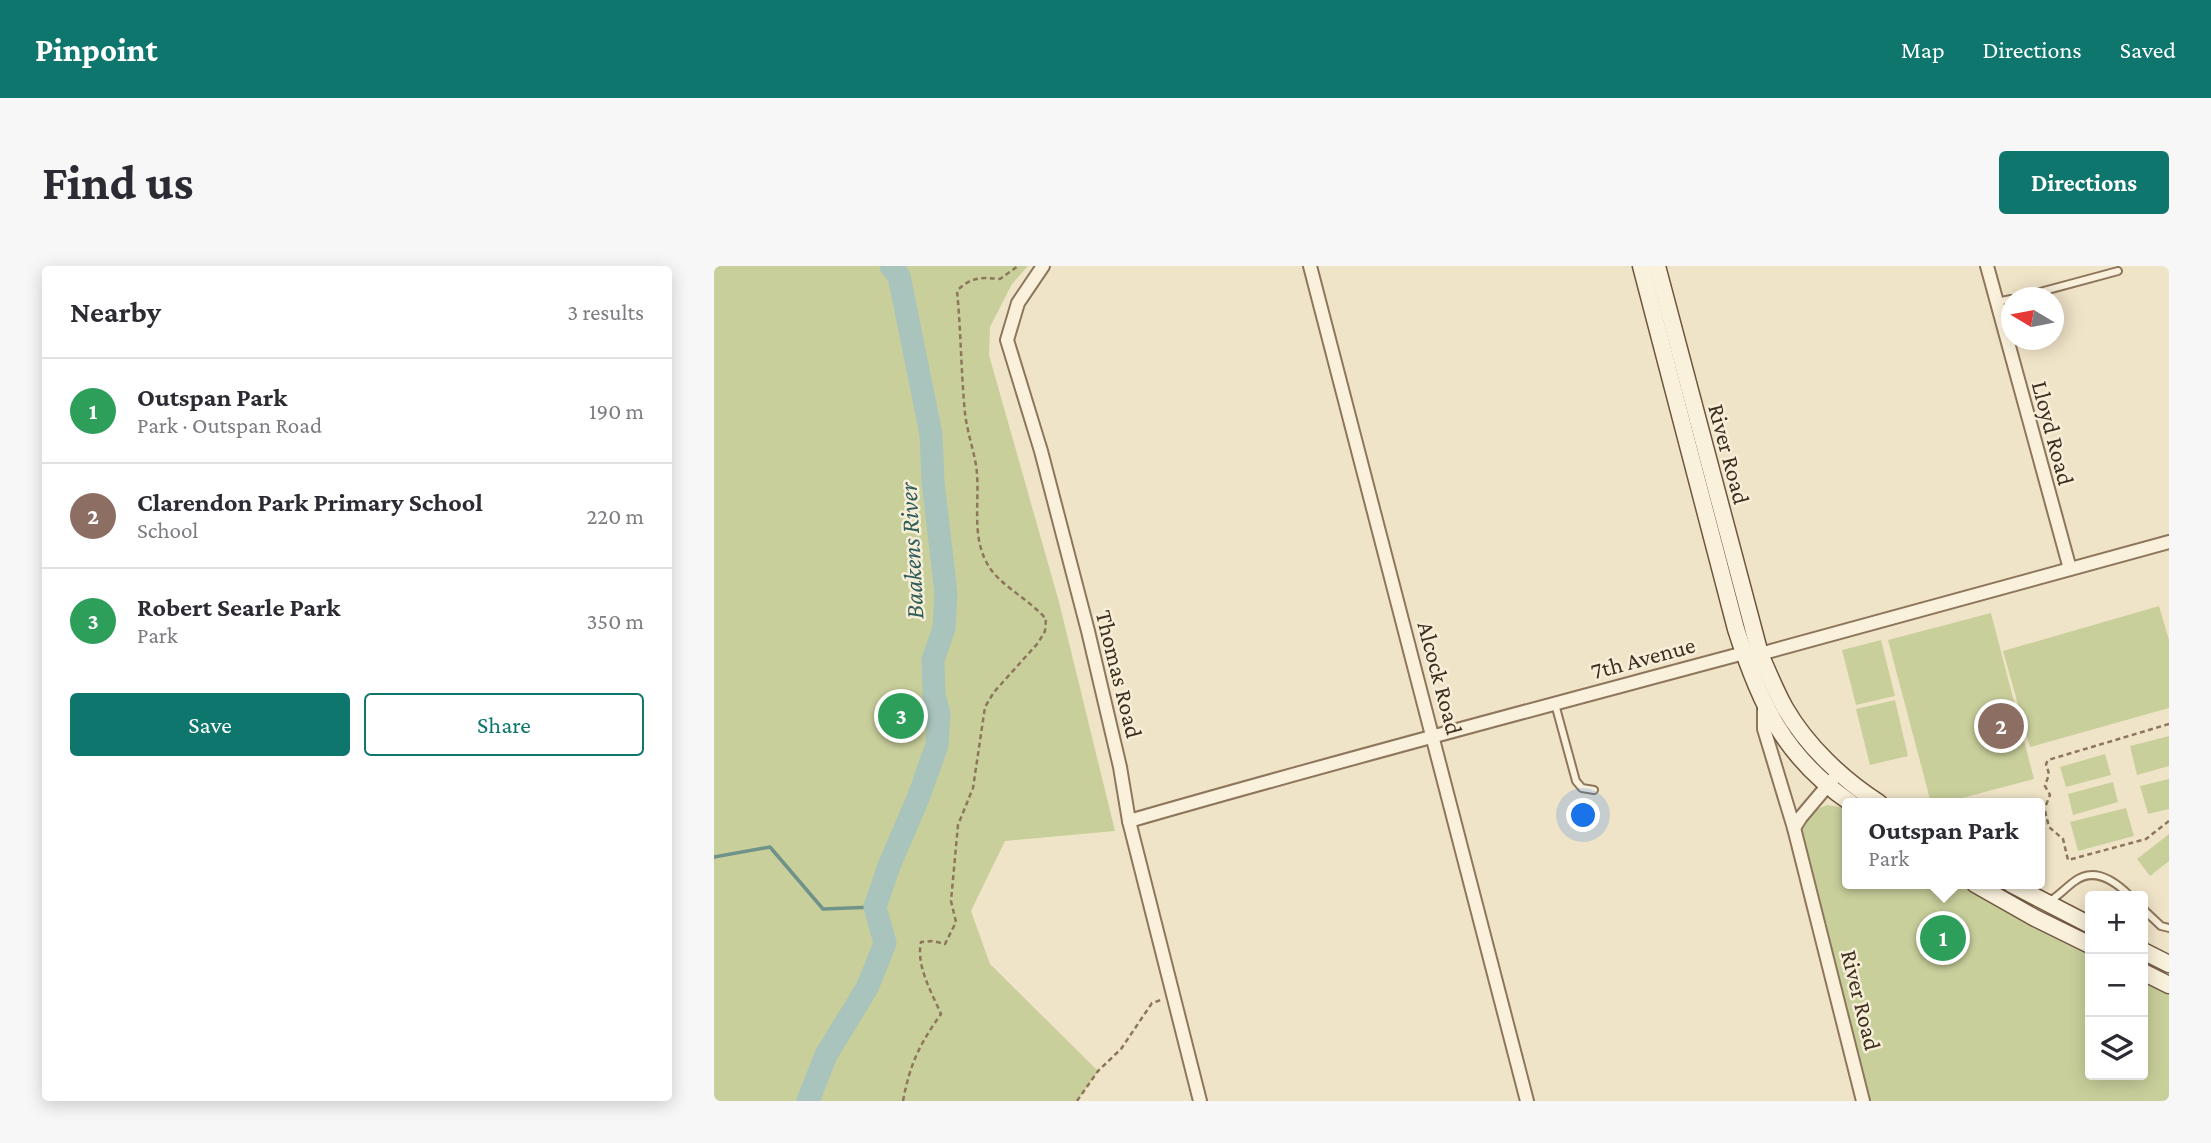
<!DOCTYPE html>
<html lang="en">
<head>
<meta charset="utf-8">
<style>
	body { margin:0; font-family:"Crimson Pro",serif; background:#f7f7f7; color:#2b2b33 }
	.controls { position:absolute; right:21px; bottom:21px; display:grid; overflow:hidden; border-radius:7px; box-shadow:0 4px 18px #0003 }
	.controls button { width:63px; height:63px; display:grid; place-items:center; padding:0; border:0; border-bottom:2px solid #e1e1e2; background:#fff; color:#2b2b33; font:35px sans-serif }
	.compass { position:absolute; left:1287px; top:21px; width:63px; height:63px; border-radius:50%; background:#fff; box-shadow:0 4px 18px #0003; rotate:280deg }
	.you { position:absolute; left:870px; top:550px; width:24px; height:24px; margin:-18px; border:5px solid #fff; border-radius:50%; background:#1a73e8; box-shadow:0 0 0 10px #1a73e833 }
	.badge { display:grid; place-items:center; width:46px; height:46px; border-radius:50%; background:#0f766e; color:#fff; font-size:23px; font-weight:700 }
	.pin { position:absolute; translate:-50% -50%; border:4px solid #fff; box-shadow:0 2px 7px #0006 }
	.popup { position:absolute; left:1128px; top:532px; width:203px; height:91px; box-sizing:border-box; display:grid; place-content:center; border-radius:7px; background:#fff; filter:drop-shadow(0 2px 5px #0005); font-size:23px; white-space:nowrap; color:#7c7c81 }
	.popup b { font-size:26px; color:#2b2b33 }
	.popup::after { content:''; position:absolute; left:50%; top:100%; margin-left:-14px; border:14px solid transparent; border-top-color:#fff }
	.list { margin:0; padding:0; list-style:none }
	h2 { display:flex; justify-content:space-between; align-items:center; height:91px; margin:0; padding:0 28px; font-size:30px }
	h2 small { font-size:23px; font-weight:400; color:#7c7c81 }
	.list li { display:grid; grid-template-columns:46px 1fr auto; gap:21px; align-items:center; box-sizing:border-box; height:105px; padding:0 28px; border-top:2px solid #e1e1e2 }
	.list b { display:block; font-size:26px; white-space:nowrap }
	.list p { margin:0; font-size:23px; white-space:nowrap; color:#7c7c81 }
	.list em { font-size:23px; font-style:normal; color:#7c7c81 }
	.actions { display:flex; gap:14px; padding:21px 28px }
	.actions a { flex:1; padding:16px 0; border:2px solid #0f766e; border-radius:7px; text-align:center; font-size:24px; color:#0f766e }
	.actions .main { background:#0f766e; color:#fff }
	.icon { flex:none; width:38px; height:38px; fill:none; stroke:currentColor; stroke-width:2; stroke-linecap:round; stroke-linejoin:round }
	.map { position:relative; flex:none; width:1455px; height:835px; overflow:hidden; border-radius:7px }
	header { display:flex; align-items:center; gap:42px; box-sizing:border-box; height:98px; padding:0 35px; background:#0f766e; color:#fff }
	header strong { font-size:33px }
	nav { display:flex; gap:38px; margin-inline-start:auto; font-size:24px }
	.intro { display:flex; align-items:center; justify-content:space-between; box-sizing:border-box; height:168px; padding:0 42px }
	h1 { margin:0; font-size:49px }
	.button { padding:18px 32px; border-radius:7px; background:#0f766e; color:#fff; font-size:24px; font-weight:700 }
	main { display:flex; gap:42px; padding:0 42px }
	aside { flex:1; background:#fff; border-radius:7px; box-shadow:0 4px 18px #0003 }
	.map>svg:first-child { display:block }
</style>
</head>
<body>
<header>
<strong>Pinpoint</strong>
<nav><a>Map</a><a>Directions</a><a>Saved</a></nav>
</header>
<div class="intro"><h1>Find us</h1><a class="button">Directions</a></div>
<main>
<aside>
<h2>Nearby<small>3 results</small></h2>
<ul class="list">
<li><span class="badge" style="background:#2e9e5b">1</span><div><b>Outspan Park</b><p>Park · Outspan Road</p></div><em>190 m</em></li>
<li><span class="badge" style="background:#8d6e63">2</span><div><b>Clarendon Park Primary School</b><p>School</p></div><em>220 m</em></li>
<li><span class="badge" style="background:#2e9e5b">3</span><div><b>Robert Searle Park</b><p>Park</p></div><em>350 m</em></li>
</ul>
<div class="actions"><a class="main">Save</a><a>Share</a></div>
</aside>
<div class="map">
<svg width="1455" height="835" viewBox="0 0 1455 835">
	<rect width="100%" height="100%" fill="#f0e4c8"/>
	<!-- park -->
	<g fill="#c9cf9b">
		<path d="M 0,0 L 314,0 L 298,18 L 276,61 L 275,89 L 345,336 L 401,565 L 291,575 L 257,645 L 276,698 L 384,805 L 363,835 L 0,835 Z"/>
		<path d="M 1445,340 L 1455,374 L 1455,442 L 1316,481 L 1289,385 Z"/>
		<path d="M 1277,347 L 1320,513 L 1229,537 L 1217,537 L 1174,374 Z"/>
		<path d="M 1167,374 L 1181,430 L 1142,439 L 1128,384 Z"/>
		<path d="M 1181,434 L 1194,490 L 1156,499 L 1142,443 Z"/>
		<path d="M 1455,470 L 1455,500 L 1423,509 L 1416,480 Z"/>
		<path d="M 1391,488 L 1397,509 L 1352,521 L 1346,501 Z"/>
		<path d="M 1455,513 L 1455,543 L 1434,548 L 1426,520 Z"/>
		<path d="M 1399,516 L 1404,536 L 1359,549 L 1354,528 Z"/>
		<path d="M 1113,539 L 1126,541 L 1133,545 L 1133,618 L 1244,618 L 1311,656 L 1376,689 L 1376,809 L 1429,809 L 1429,715 L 1455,728 L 1455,835 L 1157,835 L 1087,567 C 1090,553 1099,544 1113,539 Z"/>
		<path d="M 1412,542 L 1420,570 L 1364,585 L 1356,556 Z"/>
		<path d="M 1455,568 L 1455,595 L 1436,610 L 1423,593 Z"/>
	</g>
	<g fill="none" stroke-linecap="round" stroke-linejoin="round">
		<!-- stream -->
		<path stroke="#6f938a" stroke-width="3.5" d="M 0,591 L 56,581 L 109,643 L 161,641"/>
		<!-- river -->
		<path stroke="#a9c4bc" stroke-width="23" d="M 94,835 L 112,789 L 153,722 L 164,695 L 171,677 L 161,641 L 175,600 L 205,530 L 223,479 L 225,447 L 220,430 L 219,394 L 230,362 L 232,327 L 219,216 L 217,168 L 185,10 L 177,0"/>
		<!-- lane casing -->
		<g stroke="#8d765c" stroke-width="10">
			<g id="lane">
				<path d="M 1304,32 L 1404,5"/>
				<path d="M 1282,36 L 1297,33"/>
				<path d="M 841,438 L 862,515 L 868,522 L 880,524"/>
				<path d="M 1334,636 C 1345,630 1351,622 1361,615 C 1381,600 1402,616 1416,630"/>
				<path d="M 1429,643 L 1447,660 L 1455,662"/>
			</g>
		</g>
		<!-- street casing -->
		<g stroke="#8d765c" stroke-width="16">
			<g id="street">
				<path d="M 329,0 L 304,37 L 293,74 L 327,185 L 374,365 L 406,501 L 415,555 L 486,835"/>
				<path d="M 596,0 L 813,835"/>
				<path d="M 1273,0 L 1356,303"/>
				<path d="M 1050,440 L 1050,463 L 1080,562 L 1149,835"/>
				<path d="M 415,555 C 619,496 825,442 1030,387 L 1046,388 L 1455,276"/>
				<path d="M 1080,562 L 1087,551 L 1125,506"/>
			</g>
		</g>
		<!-- secondary casing -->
		<g stroke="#6f573f" stroke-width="19">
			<g id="secondary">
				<path d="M 927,0 L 1022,363 C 1046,438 1070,491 1137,537"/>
				<path d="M 943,0 L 1046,388 C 1054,406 1061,424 1071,442 C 1093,480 1128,513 1165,537"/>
				<path d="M 1261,618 L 1321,652 L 1376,679"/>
				<path d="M 1297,618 L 1376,659"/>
				<path d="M 1429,685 L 1455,698"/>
				<path d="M 1429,706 L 1455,719"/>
			</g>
		</g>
		<!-- path -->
		<g stroke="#8d765c" stroke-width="2.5" stroke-dasharray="5 3.5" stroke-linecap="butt">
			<path d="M 1332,539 L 1336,529 L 1331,520 L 1335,508 L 1332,498 L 1334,494 L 1455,458"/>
			<path d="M 1331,545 L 1335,561 L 1349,573 L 1354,594 L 1432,573 L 1455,555"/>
			<path d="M 189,835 C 196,798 205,779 227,748 C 217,725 202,700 207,676 L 219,675 L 231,678 L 242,656 L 237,635 L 244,559 L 259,522 L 271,441 L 280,426 L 324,377 L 331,365 L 332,353 C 315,333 285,319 274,299 C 256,269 267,232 262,199 C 259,182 253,165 251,147 C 247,107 247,65 243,25 C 256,11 268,11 286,13 L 304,0"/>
			<path d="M 363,835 L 384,805 L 407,783 L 438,737 L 447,734"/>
		</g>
		<!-- lane -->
		<use href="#lane" stroke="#faf1dc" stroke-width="6"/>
		<!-- street -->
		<use href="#street" stroke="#faf1dc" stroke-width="12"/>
		<!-- secondary -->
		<use href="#secondary" stroke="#faf1dc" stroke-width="16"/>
	</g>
	<g text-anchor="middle" stroke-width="5" stroke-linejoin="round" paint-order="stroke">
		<!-- street labels -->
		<g font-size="24" fill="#3d2e20" stroke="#f7eed8">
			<text transform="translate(1339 167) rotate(75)" y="8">Lloyd Road</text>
			<text transform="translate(1015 188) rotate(75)" y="8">River Road</text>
			<text transform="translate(929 392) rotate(-15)" y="8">7th Avenue</text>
			<text transform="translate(405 408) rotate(76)" y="8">Thomas Road</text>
			<text transform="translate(726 412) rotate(75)" y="8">Alcock Road</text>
			<text transform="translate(1147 734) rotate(76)" y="8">River Road</text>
		</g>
		<!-- water labels -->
		<g font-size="26" font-style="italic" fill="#2f5d5a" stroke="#f7eed8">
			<text transform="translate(197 285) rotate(-93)" y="9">Baakens River</text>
		</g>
	</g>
</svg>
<div class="controls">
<button>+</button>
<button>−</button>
<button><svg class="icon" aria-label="layers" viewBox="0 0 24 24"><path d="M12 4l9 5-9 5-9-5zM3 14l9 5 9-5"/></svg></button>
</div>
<svg class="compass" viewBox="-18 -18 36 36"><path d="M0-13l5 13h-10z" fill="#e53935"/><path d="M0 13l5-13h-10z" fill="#7c7c81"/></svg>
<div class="you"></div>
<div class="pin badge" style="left:1229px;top:672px;background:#2e9e5b">1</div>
<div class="popup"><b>Outspan Park</b>Park</div>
<div class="pin badge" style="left:1287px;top:460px;background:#8d6e63">2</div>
<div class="pin badge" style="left:187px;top:450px;background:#2e9e5b">3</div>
</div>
</main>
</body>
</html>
